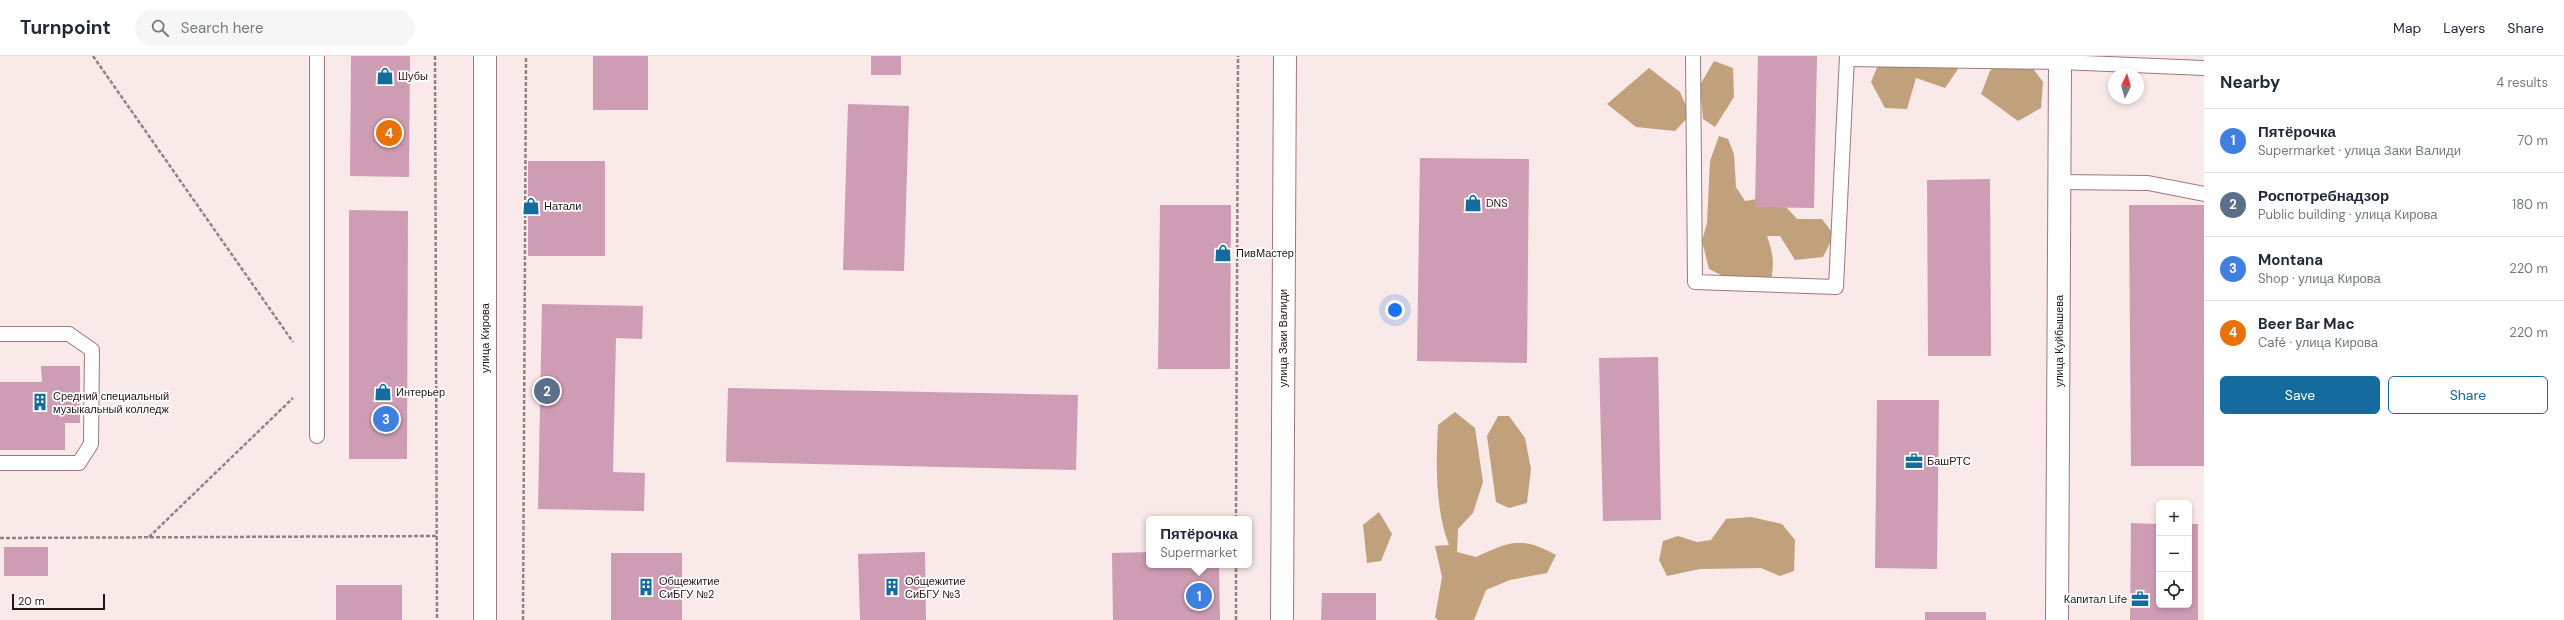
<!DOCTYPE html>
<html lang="en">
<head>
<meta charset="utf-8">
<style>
	body { margin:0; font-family:"DM Sans",sans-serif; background:#f6f6f7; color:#1f2937 }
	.controls { position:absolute; right:12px; bottom:12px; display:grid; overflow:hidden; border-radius:6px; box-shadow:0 2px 6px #0003 }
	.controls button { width:36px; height:36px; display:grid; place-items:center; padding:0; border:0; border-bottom:1px solid #e0e1e3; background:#fff; color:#1f2937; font:20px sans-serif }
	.compass { position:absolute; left:2108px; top:12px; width:36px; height:36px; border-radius:50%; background:#fff; box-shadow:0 2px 6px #0003; rotate:5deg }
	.scale { position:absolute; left:12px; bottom:10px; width:93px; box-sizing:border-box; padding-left:4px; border:2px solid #231515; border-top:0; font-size:11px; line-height:14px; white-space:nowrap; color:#231515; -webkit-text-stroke:3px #fff; paint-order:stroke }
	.you { position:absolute; left:1395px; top:254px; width:14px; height:14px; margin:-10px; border:3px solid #fff; border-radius:50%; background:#1a73e8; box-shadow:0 0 0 6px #1a73e833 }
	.badge { display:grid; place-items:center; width:26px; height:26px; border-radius:50%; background:#156c9c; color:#fff; font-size:13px; font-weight:700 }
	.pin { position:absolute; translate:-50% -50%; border:2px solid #fff; box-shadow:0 1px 4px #0006 }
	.popup { position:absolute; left:1146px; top:460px; width:106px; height:52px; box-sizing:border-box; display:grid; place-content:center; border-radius:6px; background:#fff; filter:drop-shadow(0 1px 3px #0005); font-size:13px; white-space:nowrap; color:#747a83 }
	.popup b { font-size:15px; color:#1f2937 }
	.popup::after { content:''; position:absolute; left:50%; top:100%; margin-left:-8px; border:8px solid transparent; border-top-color:#fff }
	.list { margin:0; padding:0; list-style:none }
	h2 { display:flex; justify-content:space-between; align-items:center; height:52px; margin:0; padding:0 16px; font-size:17px }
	h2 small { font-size:13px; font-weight:400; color:#747a83 }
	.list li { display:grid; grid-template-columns:26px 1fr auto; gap:12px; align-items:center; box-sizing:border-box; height:64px; padding:0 16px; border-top:1px solid #e0e1e3 }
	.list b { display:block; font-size:15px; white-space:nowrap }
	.list p { margin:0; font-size:13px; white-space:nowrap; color:#747a83 }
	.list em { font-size:13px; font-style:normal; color:#747a83 }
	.actions { display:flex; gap:8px; padding:12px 16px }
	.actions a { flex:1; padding:9px 0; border:1px solid #156c9c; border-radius:6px; text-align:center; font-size:14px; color:#156c9c }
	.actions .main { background:#156c9c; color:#fff }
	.icon { flex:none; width:22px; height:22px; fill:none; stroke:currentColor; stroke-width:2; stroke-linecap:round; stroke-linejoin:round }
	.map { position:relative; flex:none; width:2204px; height:564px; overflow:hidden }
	header { display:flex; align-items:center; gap:24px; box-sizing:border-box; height:56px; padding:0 20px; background:#fff; border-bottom:1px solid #e0e1e3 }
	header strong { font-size:19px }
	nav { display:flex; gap:22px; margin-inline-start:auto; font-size:14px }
	.search { width:280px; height:36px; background:#f6f6f7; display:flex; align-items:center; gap:10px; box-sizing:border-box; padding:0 14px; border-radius:22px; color:#747a83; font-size:15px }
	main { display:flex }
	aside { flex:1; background:#fff }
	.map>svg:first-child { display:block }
</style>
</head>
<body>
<header>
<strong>Turnpoint</strong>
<div class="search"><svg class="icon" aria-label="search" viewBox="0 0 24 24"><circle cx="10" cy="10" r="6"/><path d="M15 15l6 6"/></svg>Search here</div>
<nav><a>Map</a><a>Layers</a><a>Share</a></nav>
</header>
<main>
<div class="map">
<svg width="2204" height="564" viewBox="0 0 2204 564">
	<rect width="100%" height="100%" fill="#fae9e9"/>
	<!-- forest -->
	<g fill="#c1a17b">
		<path d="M 1946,0 L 1958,13 L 1945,32 L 1916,22 L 1907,53 L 1885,52 L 1871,26 L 1881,2 Z"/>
		<path d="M 2004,1 L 2028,6 L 2043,26 L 2041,52 L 2018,65 L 1981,38 L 1990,15 Z"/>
		<path d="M 1714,5 L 1733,12 L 1734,41 L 1715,71 L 1703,63 L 1700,29 Z"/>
		<path d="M 1649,12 L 1680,36 L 1690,59 L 1675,75 L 1636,71 L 1607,48 Z"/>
		<path d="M 1719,80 L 1728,83 L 1734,98 L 1736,131 L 1745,145 L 1776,140 L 1797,163 L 1822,163 L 1834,179 L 1823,201 L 1795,204 L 1780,180 L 1767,180 C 1775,203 1774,210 1769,234 L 1735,226 L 1709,213 L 1702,185 L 1707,167 L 1710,105 Z"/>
		<path d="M 1455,356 L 1475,372 L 1483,426 L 1473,457 L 1458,473 L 1457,496 L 1476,501 C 1511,485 1521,480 1556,499 L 1547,517 L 1510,524 L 1486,534 L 1474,564 L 1438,564 L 1435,561 L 1442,521 L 1435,490 L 1449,489 C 1435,453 1436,408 1438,369 Z"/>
		<path d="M 1498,360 L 1509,360 L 1525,382 L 1531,413 L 1527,447 L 1509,452 L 1496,446 L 1487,380 Z"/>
		<path d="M 1379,456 L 1392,478 L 1381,505 L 1367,507 L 1363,469 Z"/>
		<path d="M 1751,461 L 1782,468 L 1795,484 L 1794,515 L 1780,520 L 1761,512 L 1700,513 L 1667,520 L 1659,504 L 1663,485 L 1678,480 L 1697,486 L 1711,484 L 1726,463 Z"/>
	</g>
	<!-- building -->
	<g fill="#ce9db4">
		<path d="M 351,0 L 410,0 L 409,121 L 350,120 Z"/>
		<rect x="593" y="0" width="55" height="54"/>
		<rect x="871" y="0" width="30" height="19"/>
		<path d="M 1758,0 L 1817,0 L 1814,152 L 1755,151 Z"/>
		<path d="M 848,48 L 909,50 L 904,215 L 843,214 Z"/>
		<path d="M 1420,102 L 1529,103 L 1527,307 L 1417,305 Z"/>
		<rect x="528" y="105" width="77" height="95"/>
		<path d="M 1990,123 L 1991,300 L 1928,300 L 1927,124 Z"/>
		<path d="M 1160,149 L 1231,149 L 1230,313 L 1158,313 Z"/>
		<path d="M 2129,149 L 2204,149 L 2204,410 L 2131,410 Z"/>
		<path d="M 349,154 L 408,155 L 407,403 L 349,403 Z"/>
		<path d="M 542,248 L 643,250 L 642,283 L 616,282 L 613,416 L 645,417 L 644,455 L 538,453 Z"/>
		<path d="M 1658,301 L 1661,464 L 1603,465 L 1599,302 Z"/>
		<path d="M 41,310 L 80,310 L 80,367 L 65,367 L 65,394 L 0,394 L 0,326 L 42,326 Z"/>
		<path d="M 728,332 L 1078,339 L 1076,414 L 726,406 Z"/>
		<path d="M 1877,344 L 1939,344 L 1937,513 L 1875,512 Z"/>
		<path d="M 2131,467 L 2159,468 L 2159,549 L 2189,549 L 2189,468 L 2198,468 L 2198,564 L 2130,564 Z"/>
		<rect x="4" y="491" width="44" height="29"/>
		<path d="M 925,496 L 926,564 L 860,564 L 858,498 Z"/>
		<path d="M 1149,496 L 1149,509 L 1219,509 L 1220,564 L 1113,564 L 1112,497 Z"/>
		<rect x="611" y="497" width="71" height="67"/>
		<rect x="336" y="529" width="66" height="35"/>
		<path d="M 1322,537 L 1376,537 L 1376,564 L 1321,564 Z"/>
		<rect x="1925" y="556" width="61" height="8"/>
	</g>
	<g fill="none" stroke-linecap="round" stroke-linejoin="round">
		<!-- service casing -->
		<g stroke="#9e787a" stroke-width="16">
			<g id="service">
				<path d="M 1693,0 L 1695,226 L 1836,231 L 1847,0"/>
				<path d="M 1847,3 L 2060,6 L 2204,12"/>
				<path d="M 2060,126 L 2148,127 L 2204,138"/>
				<path d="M 0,278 L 69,278 L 92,294 L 91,388 L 79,407 L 0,407"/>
				<path d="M 317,380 L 317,0"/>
			</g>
		</g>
		<!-- minor casing -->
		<g stroke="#9e787a" stroke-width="24">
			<g id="minor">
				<path d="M 485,0 L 485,564"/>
				<path d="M 2057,564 L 2060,6"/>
			</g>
		</g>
		<!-- tertiary casing -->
		<g stroke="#9e787a" stroke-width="24">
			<path id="tertiary" d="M 1282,564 L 1285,0"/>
		</g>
		<!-- path -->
		<g stroke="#928383" stroke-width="2.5" stroke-dasharray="4 2" stroke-linecap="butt">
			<path d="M 93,0 L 293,286"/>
			<path d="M 435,0 L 437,564"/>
			<path d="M 1236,463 L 1238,0"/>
			<path d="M 149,481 L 293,342"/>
			<path d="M 0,482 L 437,480"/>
			<path d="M 523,564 L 526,0"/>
			<path d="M 1236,564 L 1236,509"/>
		</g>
		<!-- service -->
		<use href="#service" stroke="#fff" stroke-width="14"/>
		<!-- minor -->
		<use href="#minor" stroke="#fff" stroke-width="22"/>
		<!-- tertiary -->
		<use href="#tertiary" stroke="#fff" stroke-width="22"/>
	</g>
	<!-- icons -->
	<defs>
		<g id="shop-bare" transform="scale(1.38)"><path d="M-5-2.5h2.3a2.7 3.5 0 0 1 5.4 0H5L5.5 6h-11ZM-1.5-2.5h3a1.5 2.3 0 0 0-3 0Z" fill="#156c9c" stroke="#fff" stroke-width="2.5" paint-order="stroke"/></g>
		<g id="building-bare" transform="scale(1.38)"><path d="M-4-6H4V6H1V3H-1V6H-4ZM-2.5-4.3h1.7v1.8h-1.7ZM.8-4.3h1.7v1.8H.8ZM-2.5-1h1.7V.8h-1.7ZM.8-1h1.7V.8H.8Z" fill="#156c9c" stroke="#fff" stroke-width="2.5" paint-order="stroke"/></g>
		<g id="office-bare" transform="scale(1.38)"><path d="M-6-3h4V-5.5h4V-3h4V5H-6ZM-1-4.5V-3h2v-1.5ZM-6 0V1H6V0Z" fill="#156c9c" stroke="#fff" stroke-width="2.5" paint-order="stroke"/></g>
	</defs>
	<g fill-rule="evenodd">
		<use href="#shop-bare" x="385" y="20"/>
		<use href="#shop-bare" x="1473" y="147"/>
		<use href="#shop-bare" x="531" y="150"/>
		<use href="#shop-bare" x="1223" y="197"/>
		<use href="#shop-bare" x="383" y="336"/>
		<use href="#building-bare" x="40" y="346"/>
		<use href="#office-bare" x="1914" y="405"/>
		<use href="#building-bare" x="646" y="531"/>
		<use href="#building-bare" x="892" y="531"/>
		<use href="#office-bare" x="2140" y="543"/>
	</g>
	<g text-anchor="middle" stroke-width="3.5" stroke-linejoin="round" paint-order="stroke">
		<!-- poi labels -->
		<g font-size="11" fill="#231515" stroke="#fff" text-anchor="start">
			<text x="398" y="24">Шубы</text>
			<text x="1486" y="151">DNS</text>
			<text x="544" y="154">Натали</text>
			<text x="1236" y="201">ПивМастер</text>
			<text x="396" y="340">Интерьер</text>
			<text x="53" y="344">Средний специальный<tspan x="53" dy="13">музыкальный колледж</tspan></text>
			<text x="1927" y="409">БашРТС</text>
			<text x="659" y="529">Общежитие<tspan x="659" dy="13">СиБГУ №2</tspan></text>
			<text x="905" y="529">Общежитие<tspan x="905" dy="13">СиБГУ №3</tspan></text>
			<text x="2127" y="547" text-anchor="end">Капитал Life</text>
		</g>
		<!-- street labels -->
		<g font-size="11" fill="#231515" stroke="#fff">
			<text transform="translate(485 282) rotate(-90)" y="4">улица Кирова</text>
			<text transform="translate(1283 282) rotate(-90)" y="4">улица Заки Валиди</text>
			<text transform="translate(2059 285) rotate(-90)" y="4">улица Куйбышева</text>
		</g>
	</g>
</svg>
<div class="controls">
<button>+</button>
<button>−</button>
<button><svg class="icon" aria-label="locate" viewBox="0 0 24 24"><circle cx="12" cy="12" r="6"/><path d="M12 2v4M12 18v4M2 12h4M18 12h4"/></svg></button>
</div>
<svg class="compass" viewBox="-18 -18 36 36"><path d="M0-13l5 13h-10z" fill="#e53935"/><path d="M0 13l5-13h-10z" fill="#747a83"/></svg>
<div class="scale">20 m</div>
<div class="you"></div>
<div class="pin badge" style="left:1199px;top:540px;background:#3f7fe0">1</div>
<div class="popup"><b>Пятёрочка</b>Supermarket</div>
<div class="pin badge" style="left:547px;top:335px;background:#5c6f8a">2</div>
<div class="pin badge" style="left:386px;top:363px;background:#3f7fe0">3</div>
<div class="pin badge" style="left:389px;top:77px;background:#e8710a">4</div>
</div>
<aside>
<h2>Nearby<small>4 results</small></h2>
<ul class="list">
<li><span class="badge" style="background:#3f7fe0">1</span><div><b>Пятёрочка</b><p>Supermarket · улица Заки Валиди</p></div><em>70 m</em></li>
<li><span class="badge" style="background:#5c6f8a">2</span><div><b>Роспотребнадзор</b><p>Public building · улица Кирова</p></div><em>180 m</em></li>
<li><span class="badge" style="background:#3f7fe0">3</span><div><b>Montana</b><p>Shop · улица Кирова</p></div><em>220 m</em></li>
<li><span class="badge" style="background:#e8710a">4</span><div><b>Beer Bar Mac</b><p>Café · улица Кирова</p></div><em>220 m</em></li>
</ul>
<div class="actions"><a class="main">Save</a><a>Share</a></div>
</aside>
</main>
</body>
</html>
